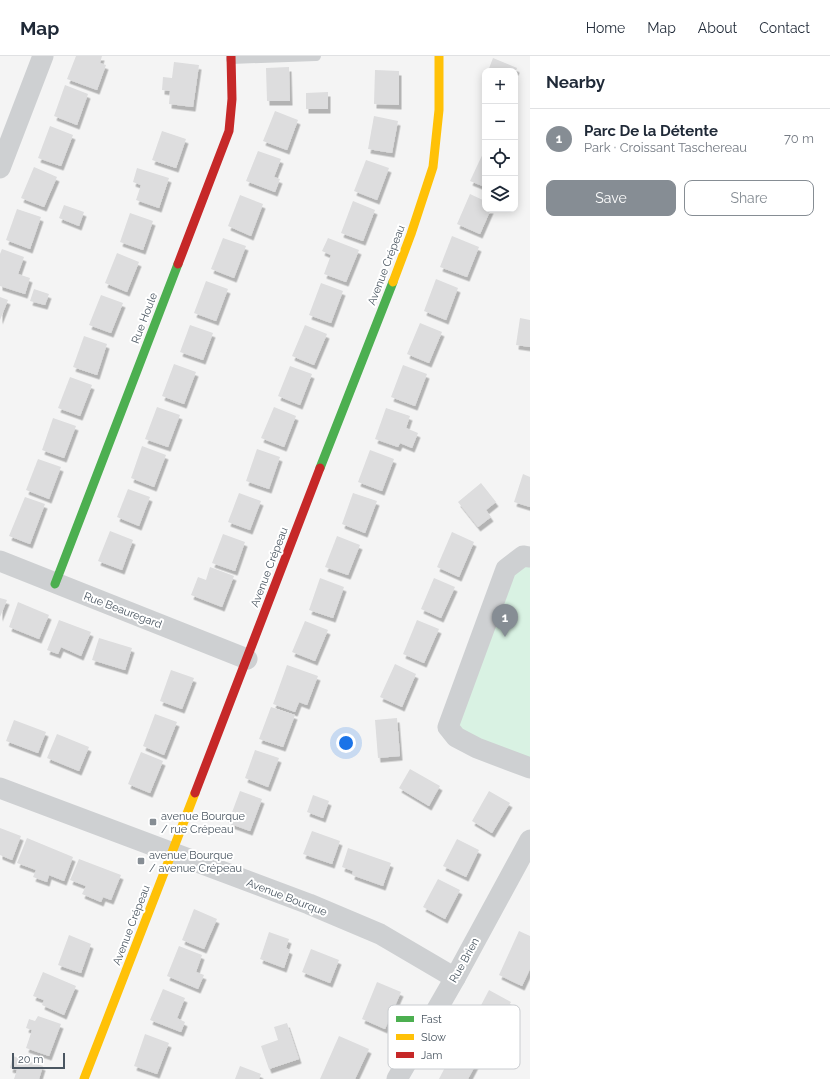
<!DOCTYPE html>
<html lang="en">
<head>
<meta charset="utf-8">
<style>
	body { margin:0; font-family:Raleway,sans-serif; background:#f2f2f3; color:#1f2937 }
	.controls { position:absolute; right:12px; top:12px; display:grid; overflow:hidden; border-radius:8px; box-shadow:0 2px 10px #0003 }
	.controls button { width:36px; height:36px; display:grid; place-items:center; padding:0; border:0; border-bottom:1px solid #e0e1e3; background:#fff; color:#1f2937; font:20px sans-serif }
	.scale { position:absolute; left:12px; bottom:10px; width:53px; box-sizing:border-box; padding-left:4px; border:2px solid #4a5661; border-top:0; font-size:11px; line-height:14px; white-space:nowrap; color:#4a5661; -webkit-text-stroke:3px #fff; paint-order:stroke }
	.you { position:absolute; left:346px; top:687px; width:14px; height:14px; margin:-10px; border:3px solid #fff; border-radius:50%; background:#1a73e8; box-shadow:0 0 0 6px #1a73e833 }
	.badge { display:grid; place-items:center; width:26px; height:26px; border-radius:50%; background:#868d94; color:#fff; font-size:13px; font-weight:700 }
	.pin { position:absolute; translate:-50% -33px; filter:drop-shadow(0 1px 2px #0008) }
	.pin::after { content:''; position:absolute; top:21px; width:14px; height:12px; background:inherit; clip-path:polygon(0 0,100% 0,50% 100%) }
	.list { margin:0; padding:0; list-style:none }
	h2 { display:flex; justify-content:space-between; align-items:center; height:52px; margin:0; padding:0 16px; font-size:17px }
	h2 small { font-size:13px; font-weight:400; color:#747a83 }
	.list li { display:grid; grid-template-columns:26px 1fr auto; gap:12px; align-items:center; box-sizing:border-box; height:60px; padding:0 16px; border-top:1px solid #e0e1e3 }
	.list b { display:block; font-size:15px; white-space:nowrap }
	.list p { margin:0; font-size:13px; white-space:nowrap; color:#747a83 }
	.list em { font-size:13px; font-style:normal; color:#747a83 }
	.actions { display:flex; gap:8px; padding:12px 16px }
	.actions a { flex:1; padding:9px 0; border:1px solid #868d94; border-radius:8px; text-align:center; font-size:14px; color:#868d94 }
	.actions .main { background:#868d94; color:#fff }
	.icon { flex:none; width:22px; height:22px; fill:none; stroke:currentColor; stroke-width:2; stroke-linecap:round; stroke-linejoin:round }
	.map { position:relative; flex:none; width:530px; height:1023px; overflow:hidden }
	header { display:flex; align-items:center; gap:24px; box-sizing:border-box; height:56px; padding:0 20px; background:#fff; border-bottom:1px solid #e0e1e3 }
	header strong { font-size:19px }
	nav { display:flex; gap:22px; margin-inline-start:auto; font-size:14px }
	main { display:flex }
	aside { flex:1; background:#fff }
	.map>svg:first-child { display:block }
</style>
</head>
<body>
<header>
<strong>Map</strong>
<nav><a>Home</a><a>Map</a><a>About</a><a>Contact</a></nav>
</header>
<main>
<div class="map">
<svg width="530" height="1023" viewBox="0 0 530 1023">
	<defs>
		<filter id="shadow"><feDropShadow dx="2.5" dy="4.5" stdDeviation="0" flood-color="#0004"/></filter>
	</defs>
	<rect width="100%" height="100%" fill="#f4f4f4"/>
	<!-- green -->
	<path fill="#d9f2e3" d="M 530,496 L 530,709 L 461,680 L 455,649 L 506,513 Z"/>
	<!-- building -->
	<g fill="#ddddde" filter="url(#shadow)">
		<path d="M 76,0 L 102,0 L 100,7 L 106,9 L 97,34 L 67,23 Z"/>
		<path d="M 493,2 L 517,12 L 516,15 L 488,15 Z"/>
		<path d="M 174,6 L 199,9 L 193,51 L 169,48 L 170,35 L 162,34 L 163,21 L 172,22 Z"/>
		<path d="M 289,11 L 290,45 L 267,45 L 266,12 Z"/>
		<path d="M 375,14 L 399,15 L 399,49 L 374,48 Z"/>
		<path d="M 65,29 L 88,38 L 77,69 L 54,60 Z"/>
		<path d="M 328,36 L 328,53 L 306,53 L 306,37 Z"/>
		<path d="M 275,55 L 298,64 L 287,94 L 263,85 Z"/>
		<path d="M 374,60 L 398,65 L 392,97 L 368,93 Z"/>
		<path d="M 50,70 L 73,79 L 61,110 L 38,102 Z"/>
		<path d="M 162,75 L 186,83 L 176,112 L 152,104 Z"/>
		<path d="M 485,93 L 485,131 L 470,125 Z"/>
		<path d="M 258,95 L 281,103 L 274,121 L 280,123 L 275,136 L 246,125 Z"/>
		<path d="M 366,104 L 389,112 L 377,144 L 354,135 Z"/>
		<path d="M 34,111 L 57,121 L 44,151 L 21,142 Z"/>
		<path d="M 137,112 L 169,122 L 159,152 L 136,144 L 141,129 L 133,126 Z"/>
		<path d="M 470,138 L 485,145 L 485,153 L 491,153 L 480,178 L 457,168 Z"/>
		<path d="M 240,139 L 263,148 L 251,180 L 228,170 Z"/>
		<path d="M 353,145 L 375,154 L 363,185 L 341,177 Z"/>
		<path d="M 64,149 L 84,156 L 79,170 L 59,162 Z"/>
		<path d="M 17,153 L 41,161 L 30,193 L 6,184 Z"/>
		<path d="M 130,157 L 153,165 L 143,194 L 120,186 Z"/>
		<path d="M 452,180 L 479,191 L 467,221 L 440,211 Z"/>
		<path d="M 223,182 L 246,190 L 234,222 L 211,213 Z"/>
		<path d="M 328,182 L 359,194 L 346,226 L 324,218 L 331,199 L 322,195 Z"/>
		<path d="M 2,193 L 24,201 L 18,218 L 30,222 L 25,238 L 0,230 L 0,198 Z"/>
		<path d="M 117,197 L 139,206 L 127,236 L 105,227 Z"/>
		<path d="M 436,223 L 458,232 L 446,264 L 424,255 Z"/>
		<path d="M 206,225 L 228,233 L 216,265 L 194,257 Z"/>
		<path d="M 321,227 L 343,235 L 331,267 L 309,259 Z"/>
		<path d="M 34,233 L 49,238 L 45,249 L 30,245 Z"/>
		<path d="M 101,239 L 123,247 L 111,277 L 89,269 Z"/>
		<path d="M 0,241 L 8,244 L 0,264 Z"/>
		<path d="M 520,262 L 530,264 L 530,291 L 516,289 Z"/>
		<path d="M 420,267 L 442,276 L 429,307 L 407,298 Z"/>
		<path d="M 190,269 L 213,277 L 203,304 L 180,296 Z"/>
		<path d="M 305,269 L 327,278 L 314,309 L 292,300 Z"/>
		<path d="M 84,280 L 107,288 L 97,319 L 73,311 Z"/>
		<path d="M 174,308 L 196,316 L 184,348 L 162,340 Z"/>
		<path d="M 403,309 L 427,318 L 415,350 L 391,341 Z"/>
		<path d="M 290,310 L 312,318 L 300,349 L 278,340 Z"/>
		<path d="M 70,321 L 92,329 L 80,360 L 58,352 Z"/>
		<path d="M 157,351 L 180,359 L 168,391 L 145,383 Z"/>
		<path d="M 274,351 L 296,360 L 284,391 L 261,382 Z"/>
		<path d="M 386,352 L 410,360 L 406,372 L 418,377 L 412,392 L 400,387 L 398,391 L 375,383 Z"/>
		<path d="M 53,362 L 76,370 L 64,402 L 42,394 Z"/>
		<path d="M 142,390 L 166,399 L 154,431 L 131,422 Z"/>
		<path d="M 257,393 L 280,401 L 269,433 L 246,425 Z"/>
		<path d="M 370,394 L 394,403 L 382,435 L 358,426 Z"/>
		<path d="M 38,403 L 61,411 L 49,443 L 26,434 Z"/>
		<path d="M 523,418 L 530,421 L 530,451 L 514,446 Z"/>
		<path d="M 481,427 L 496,446 L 486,454 L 491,461 L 478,471 L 458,446 Z"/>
		<path d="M 128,433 L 150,441 L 139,470 L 117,461 Z"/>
		<path d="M 239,437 L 261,445 L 250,474 L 228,466 Z"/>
		<path d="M 353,437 L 377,445 L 365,477 L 342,468 Z"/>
		<path d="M 25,441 L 45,448 L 30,488 L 9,480 Z"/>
		<path d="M 110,475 L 133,484 L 122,514 L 98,505 Z"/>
		<path d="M 452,476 L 474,486 L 459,521 L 437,511 Z"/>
		<path d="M 223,478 L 245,486 L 235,515 L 212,507 Z"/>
		<path d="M 337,480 L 360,489 L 348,519 L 325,511 Z"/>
		<path d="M 210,511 L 234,520 L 222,551 L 191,539 L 198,521 L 206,524 Z"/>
		<path d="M 320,522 L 344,531 L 333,562 L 309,554 Z"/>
		<path d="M 434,522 L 455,531 L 441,562 L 421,553 Z"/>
		<path d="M 0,542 L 7,544 L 0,561 Z"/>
		<path d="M 18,546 L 49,559 L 39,583 L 9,571 Z"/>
		<path d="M 59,564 L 91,576 L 81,600 L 61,591 L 58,598 L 47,594 Z"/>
		<path d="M 417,564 L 439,573 L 424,607 L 403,598 Z"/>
		<path d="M 305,565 L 328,574 L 315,605 L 292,596 Z"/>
		<path d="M 99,582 L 132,592 L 125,614 L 92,604 Z"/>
		<path d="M 395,608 L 416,618 L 402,651 L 380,641 Z"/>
		<path d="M 287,609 L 318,620 L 307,649 L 299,646 L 295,656 L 273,648 Z"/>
		<path d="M 171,614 L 194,622 L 182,653 L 160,645 Z"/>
		<path d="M 271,651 L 295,659 L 283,691 L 259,683 Z"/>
		<path d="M 155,658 L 177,666 L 164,699 L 143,690 Z"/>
		<path d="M 397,662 L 400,700 L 378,702 L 375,664 Z"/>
		<path d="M 14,664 L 46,676 L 38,697 L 6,685 Z"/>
		<path d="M 57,678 L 89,691 L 79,715 L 47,702 Z"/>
		<path d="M 255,694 L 279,702 L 268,731 L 245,722 Z"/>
		<path d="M 141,696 L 163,705 L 150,737 L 128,728 Z"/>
		<path d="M 410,713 L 440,730 L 429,750 L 399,732 Z"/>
		<path d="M 240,735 L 262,743 L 250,775 L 228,767 Z"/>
		<path d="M 489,735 L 510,747 L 492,777 L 472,765 Z"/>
		<path d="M 313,739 L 329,745 L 323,762 L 307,756 Z"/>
		<path d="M 0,772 L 21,780 L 12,804 L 0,799 Z"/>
		<path d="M 312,775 L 340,785 L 332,808 L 303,798 Z"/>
		<path d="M 27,782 L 73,801 L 64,825 L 49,819 L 47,826 L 33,821 L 36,814 L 17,807 Z"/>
		<path d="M 457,783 L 479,794 L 466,821 L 443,810 Z"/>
		<path d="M 348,792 L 391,807 L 383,830 L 352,819 L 353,815 L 342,811 Z"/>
		<path d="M 79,803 L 121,819 L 111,844 L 103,841 L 101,846 L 82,838 L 86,830 L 70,824 Z"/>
		<path d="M 438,823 L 460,834 L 445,863 L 423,851 Z"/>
		<path d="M 194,853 L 217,863 L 204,893 L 182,884 Z"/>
		<path d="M 519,875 L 530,880 L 530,913 L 522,930 L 499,919 Z"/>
		<path d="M 269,876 L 289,883 L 286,892 L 290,894 L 284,912 L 260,903 Z"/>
		<path d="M 69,879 L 91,888 L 81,917 L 58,909 Z"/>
		<path d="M 179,890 L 202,899 L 196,916 L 204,919 L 198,933 L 167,920 Z"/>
		<path d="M 311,893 L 339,904 L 330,927 L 302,916 Z"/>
		<path d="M 43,916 L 76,930 L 64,959 L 42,949 L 44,944 L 33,940 Z"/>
		<path d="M 377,926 L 401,936 L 385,973 L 362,963 Z"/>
		<path d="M 163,933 L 185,942 L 177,962 L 185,966 L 181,976 L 150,964 Z"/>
		<path d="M 489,934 L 511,946 L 488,989 L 466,978 Z"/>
		<path d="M 38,960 L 61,968 L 49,1000 L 26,992 L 32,974 L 26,972 L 29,963 L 35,965 Z"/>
		<path d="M 287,967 L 299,1003 L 269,1013 L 261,990 L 278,984 L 274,971 Z"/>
		<path d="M 145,978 L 169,987 L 157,1018 L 134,1010 Z"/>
		<path d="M 339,980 L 369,993 L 355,1023 L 320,1023 Z"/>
		<path d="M 454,994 L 477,1006 L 468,1023 L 439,1023 Z"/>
		<path d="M 13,1000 L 43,1010 L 39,1023 L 14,1023 L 17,1014 L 10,1012 Z"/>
		<path d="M 240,1010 L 261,1018 L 259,1023 L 235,1023 Z"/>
	</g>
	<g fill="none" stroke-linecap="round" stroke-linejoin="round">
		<!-- lane -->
		<path stroke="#ced0d2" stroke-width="10" d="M 231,3 L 316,0"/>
		<!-- street -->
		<g stroke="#ced0d2" stroke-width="21">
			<path d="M 0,112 L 43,0"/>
			<path d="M 530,501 L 523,500 L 506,513 L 448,671 L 456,681 L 477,692 L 530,712"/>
			<path d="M 0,505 L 247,603"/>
			<path d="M 0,732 L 309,848 L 380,878 L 455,922"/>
			<path d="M 397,1023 L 455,922 L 530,784"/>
		</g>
		<!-- fast -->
		<g stroke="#4caf50" stroke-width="9">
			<path d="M 320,412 L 393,226"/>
			<path d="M 55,528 L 178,208"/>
		</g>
		<!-- slow -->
		<g stroke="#ffc107" stroke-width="9">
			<path d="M 393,226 L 411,178 L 433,111 L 439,54 L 439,0"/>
			<path d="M 84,1023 L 195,737"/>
		</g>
		<!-- jam -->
		<g stroke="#c62828" stroke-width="9">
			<path d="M 178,208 L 229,75 L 232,43 L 231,0"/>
			<path d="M 195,737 L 320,412"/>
		</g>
	</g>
	<!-- markers -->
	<g fill="#868d94" stroke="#fff" stroke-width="1.5">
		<rect x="149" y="762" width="8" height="8" rx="2"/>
		<rect x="137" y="801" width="8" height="8" rx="2"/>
	</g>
	<g text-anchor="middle" stroke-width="4" stroke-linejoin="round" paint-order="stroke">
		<!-- street labels -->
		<g font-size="11" fill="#4a5661" stroke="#fff">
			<text transform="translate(386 209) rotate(-69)" y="4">Avenue Crépeau</text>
			<text transform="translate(144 262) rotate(-69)" y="4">Rue Houle</text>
			<text transform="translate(269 511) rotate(-69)" y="4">Avenue Crépeau</text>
			<text transform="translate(123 554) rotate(21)" y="4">Rue Beauregard</text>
			<text transform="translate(287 841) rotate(21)" y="4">Avenue Bourque</text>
			<text transform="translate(131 869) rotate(-69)" y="4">Avenue Crépeau</text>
			<text transform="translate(464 904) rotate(-61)" y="4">Rue Brien</text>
		</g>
		<!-- poi labels -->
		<g font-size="11" fill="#4a5661" stroke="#fff" text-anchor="start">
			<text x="161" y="764">avenue Bourque<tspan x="161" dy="13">/ rue Crépeau</tspan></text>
			<text x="149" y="803">avenue Bourque<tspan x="149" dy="13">/ avenue Crépeau</tspan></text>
		</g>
	</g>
	<!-- legend -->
	<rect x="388" y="949" width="132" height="64" rx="6" fill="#fff" stroke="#c9ccd0" stroke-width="1"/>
	<rect x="396" y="960" width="18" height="6" fill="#4caf50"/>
	<rect x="396" y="978" width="18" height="6" fill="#ffc107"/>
	<rect x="396" y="996" width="18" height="6" fill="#c62828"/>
	<g font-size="11" fill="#4a5661">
		<text x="421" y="967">Fast</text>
		<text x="421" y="985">Slow</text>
		<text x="421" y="1003">Jam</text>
	</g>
</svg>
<div class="controls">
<button>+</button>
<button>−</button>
<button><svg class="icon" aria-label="locate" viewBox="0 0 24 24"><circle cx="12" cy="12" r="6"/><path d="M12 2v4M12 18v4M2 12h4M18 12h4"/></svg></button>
<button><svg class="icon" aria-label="layers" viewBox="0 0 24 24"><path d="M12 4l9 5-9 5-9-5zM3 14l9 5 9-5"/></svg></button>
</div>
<div class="scale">20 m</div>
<div class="you"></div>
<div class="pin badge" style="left:505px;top:581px">1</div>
</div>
<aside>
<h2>Nearby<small></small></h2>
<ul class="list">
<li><span class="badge">1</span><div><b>Parc De la Détente</b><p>Park · Croissant Taschereau</p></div><em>70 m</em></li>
</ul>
<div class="actions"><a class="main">Save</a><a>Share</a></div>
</aside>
</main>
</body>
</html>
